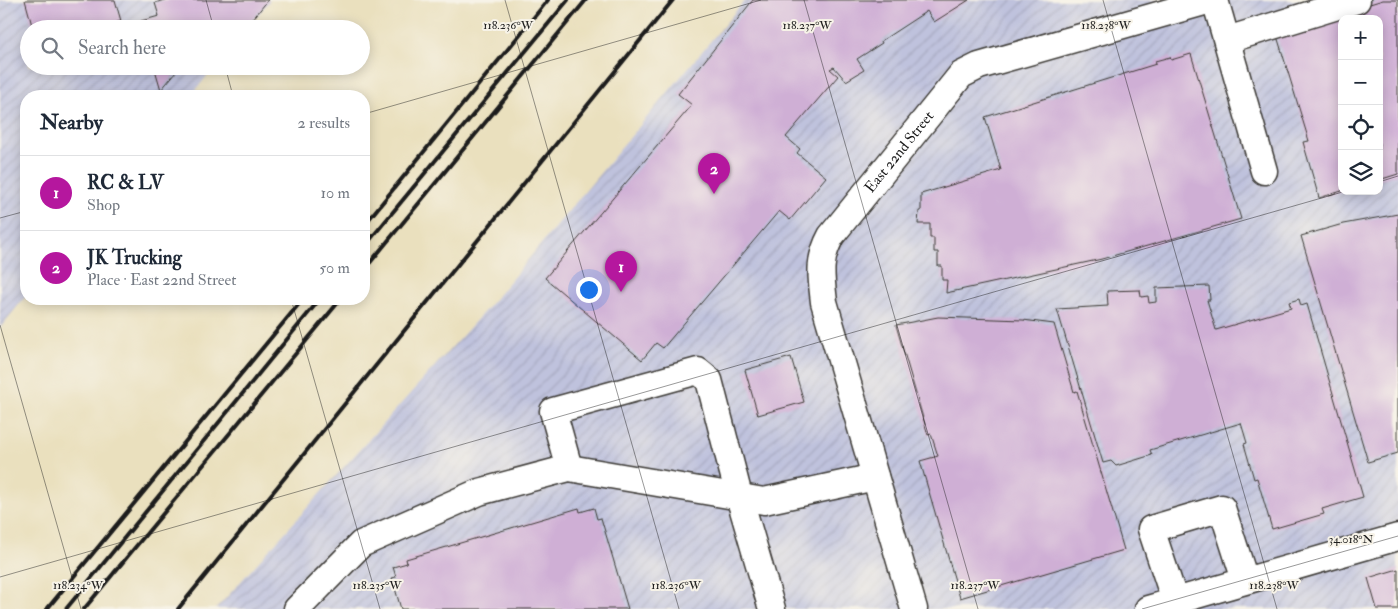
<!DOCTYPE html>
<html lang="en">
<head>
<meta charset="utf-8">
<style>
	body { margin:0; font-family:"IM FELL Double Pica",serif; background:#f6f6f7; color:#1f2937 }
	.controls { position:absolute; right:15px; top:15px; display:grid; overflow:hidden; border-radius:10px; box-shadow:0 2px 12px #0003 }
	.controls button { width:45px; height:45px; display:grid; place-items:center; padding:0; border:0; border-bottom:1px solid #e0e1e3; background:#fff; color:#1f2937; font:25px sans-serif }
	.you { position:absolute; left:588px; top:289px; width:18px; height:18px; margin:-12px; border:4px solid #fff; border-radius:50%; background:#1a73e8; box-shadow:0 0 0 8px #1a73e833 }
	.badge { display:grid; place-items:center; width:32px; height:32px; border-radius:50%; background:#b5179e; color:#fff; font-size:16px; font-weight:700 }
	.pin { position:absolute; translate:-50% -41px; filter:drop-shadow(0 1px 2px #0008) }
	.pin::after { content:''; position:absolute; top:26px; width:18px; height:15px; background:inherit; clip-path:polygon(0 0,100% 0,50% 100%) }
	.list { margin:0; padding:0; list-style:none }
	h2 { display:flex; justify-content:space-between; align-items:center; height:65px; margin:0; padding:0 20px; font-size:21px }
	h2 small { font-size:16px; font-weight:400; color:#747a83 }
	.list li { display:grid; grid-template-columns:32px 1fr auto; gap:15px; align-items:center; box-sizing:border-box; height:75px; padding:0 20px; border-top:1px solid #e0e1e3 }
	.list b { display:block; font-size:19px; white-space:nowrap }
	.list p { margin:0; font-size:16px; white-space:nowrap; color:#747a83 }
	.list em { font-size:16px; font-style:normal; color:#747a83 }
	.icon { flex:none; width:28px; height:28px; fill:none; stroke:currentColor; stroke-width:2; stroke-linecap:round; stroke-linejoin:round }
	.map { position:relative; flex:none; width:1398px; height:609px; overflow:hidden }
	.search { position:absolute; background:#fff; box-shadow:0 2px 12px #0003; left:20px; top:20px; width:350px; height:55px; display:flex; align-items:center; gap:12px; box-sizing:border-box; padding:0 18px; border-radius:28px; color:#747a83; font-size:19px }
	.panel { position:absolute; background:#fff; box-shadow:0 2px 12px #0003; left:20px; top:90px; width:350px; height:215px; border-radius:20px }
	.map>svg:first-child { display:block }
</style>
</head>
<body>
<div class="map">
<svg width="1398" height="609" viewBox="0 0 1398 609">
	<defs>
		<pattern id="industrial-furrows" width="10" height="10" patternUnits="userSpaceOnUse" patternTransform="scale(1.25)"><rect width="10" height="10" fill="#bfc2dd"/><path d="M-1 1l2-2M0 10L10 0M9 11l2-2" fill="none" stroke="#a4a6bd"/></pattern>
	</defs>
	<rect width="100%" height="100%" fill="#f7f3e8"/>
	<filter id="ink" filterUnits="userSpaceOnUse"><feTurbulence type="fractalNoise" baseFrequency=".02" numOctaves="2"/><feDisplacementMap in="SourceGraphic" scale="10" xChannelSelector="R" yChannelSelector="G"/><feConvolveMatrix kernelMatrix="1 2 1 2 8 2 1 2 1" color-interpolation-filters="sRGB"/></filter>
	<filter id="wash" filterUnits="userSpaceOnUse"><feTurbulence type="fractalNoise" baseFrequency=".0096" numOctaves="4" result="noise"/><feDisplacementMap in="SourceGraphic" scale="20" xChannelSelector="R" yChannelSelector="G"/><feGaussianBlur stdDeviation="1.12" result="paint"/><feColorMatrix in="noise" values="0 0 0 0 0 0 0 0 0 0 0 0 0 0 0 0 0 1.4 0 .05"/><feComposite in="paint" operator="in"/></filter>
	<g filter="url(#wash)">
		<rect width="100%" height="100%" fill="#eae0be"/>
		<!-- industrial -->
		<g fill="url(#industrial-furrows)" fill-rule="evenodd">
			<path d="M 0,0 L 270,0 L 246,29 L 29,29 L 29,66 L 215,66 L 191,96 L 26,96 L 26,296 L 0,328 Z"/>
			<path d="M 745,0 L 1398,0 L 1398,609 L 216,609 L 490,305 ZM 1342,19 L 1379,19 L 1379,191 L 1342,191 Z"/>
		</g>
		<g id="blocks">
			<!-- building -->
			<g fill="#cfafd5">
				<path d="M 25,0 L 115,0 L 121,21 L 95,29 L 33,29 Z"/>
				<path d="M 164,0 L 268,0 L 245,29 L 224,29 L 216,23 L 211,29 L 143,29 L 141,21 L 159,16 L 155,3 Z"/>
				<path d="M 753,0 L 969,0 L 934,22 L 927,11 L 881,41 L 882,43 L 857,59 L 864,70 L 846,81 L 834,67 L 830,69 L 838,76 L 786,137 L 800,149 L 797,153 L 826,177 L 790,220 L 779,211 L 663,348 L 656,343 L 642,360 L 545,278 L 692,105 L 678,94 Z"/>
				<path d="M 1383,0 L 1398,0 L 1398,174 L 1379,180 L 1379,19 L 1342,19 L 1342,191 L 1319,198 L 1303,142 L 1309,141 L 1277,36 L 1301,25 Z"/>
				<path d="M 1191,54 L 1241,219 L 1102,259 L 946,293 L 947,280 L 942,280 L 942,266 L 938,266 L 938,252 L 934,252 L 934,238 L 930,238 L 930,224 L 918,224 L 919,211 L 921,211 L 921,194 L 1001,170 L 985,117 L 1156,64 L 1155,61 L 1170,57 L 1171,60 Z"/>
				<path d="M 154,66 L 181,66 L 161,90 Z"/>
				<path d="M 1398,214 L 1398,453 L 1368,462 L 1301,236 L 1343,224 Z"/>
				<path d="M 1209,286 L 1210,300 L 1207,300 L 1216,330 L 1291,308 L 1289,302 L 1299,299 L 1301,306 L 1307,304 L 1363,497 L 1322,509 L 1324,514 L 1272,529 L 1257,478 L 1254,479 L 1244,444 L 1247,443 L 1241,423 L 1150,450 L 1152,455 L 1116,466 L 1111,461 L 1103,463 L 1057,309 L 1108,306 L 1107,291 L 1140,290 L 1141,297 L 1148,296 L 1149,303 L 1156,302 L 1156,288 Z"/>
				<path d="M 938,317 L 1023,320 L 1054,324 L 1074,392 L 1077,391 L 1124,550 L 960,598 L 920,461 L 938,456 L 931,434 L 928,435 L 896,325 Z"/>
				<path d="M 791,357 L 804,402 L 758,415 L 745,370 Z"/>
				<path d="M 579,508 L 580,512 L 594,508 L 597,519 L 601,518 L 628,609 L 401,609 L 392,578 L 396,577 L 393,567 L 407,563 L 406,559 Z"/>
				<path d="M 1398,569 L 1398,609 L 1377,609 L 1368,578 Z"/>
			</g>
		</g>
	</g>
	<g filter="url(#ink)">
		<use href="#blocks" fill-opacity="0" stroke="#3b3934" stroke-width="1"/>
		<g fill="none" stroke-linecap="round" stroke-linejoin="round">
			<!-- minor casing -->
			<g stroke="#3b3934" stroke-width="29">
				<g id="minor">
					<path d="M 1215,0 L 1264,171"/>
					<path d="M 1227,40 L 1357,0"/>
					<path d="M 569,468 L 553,411 L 698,371 L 709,380 L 739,496 L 772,609"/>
					<path d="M 1175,601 L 1151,529 L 1222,508 L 1245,580"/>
					<path d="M 297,609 L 361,544 L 479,492 L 569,468 L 764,501 L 875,477"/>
					<path id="s1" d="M 914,609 L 824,302 C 821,276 818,260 831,236 L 961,75 L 979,66 L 1211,0"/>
					<path d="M 1148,609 L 1398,537"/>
				</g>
			</g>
			<!-- minor -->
			<use href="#minor" stroke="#fff" stroke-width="26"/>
			<!-- rail -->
			<g stroke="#1c1c1c" stroke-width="4">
				<path d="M 364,225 L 548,0"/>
				<path d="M 364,247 L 568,0"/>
				<path d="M 364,270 L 586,0"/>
				<path d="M 47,609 L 303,299"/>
				<path d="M 66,609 L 320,299"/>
				<path d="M 84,609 L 341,299"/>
				<path d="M 178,609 L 673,0"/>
			</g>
		</g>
	</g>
	<!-- ticks -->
	<path fill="none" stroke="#1c1c1c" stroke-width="1" stroke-opacity="0.45" d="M 206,0 L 214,29M 505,0 L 679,609M 804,0 L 978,609M 1103,0 L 1277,609M 225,66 L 233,96M 364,114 L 761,0M 1379,182 L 1398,176M 0,218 L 26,211M 291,299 L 380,609M 0,325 L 81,609M 0,577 L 1346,191M 1142,609 L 1398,536"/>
	<g text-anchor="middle" stroke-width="4" stroke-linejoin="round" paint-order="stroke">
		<!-- street labels -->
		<g font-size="15" fill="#1c1c1c" stroke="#f7f3e8">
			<text dy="5" stroke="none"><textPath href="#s1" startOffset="496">East 22nd Street</textPath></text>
		</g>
	</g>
	<g font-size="12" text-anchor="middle" fill="#1c1c1c" stroke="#f7f3e8" stroke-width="4" stroke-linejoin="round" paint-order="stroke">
		<text x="508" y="29">118.236°W</text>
		<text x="807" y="29">118.237°W</text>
		<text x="1106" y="29">118.238°W</text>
		<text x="1351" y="543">34.018°N</text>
		<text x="78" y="589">118.234°W</text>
		<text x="377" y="589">118.235°W</text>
		<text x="676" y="589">118.236°W</text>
		<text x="975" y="589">118.237°W</text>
		<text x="1274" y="589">118.238°W</text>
	</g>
</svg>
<div class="controls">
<button>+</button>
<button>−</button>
<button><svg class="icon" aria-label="locate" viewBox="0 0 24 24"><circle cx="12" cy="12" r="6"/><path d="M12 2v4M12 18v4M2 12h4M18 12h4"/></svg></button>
<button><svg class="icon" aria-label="layers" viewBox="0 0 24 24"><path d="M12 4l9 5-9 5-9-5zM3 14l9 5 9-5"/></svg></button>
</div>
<div class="you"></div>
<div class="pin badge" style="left:621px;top:292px">1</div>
<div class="pin badge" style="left:714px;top:194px">2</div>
<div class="search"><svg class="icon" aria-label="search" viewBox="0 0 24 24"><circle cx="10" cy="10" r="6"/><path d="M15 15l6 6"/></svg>Search here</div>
<section class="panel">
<h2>Nearby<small>2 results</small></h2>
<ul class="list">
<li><span class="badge">1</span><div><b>RC &amp; LV</b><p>Shop</p></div><em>10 m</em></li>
<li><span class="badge">2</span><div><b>JK Trucking</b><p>Place · East 22nd Street</p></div><em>50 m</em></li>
</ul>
</section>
</div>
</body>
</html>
